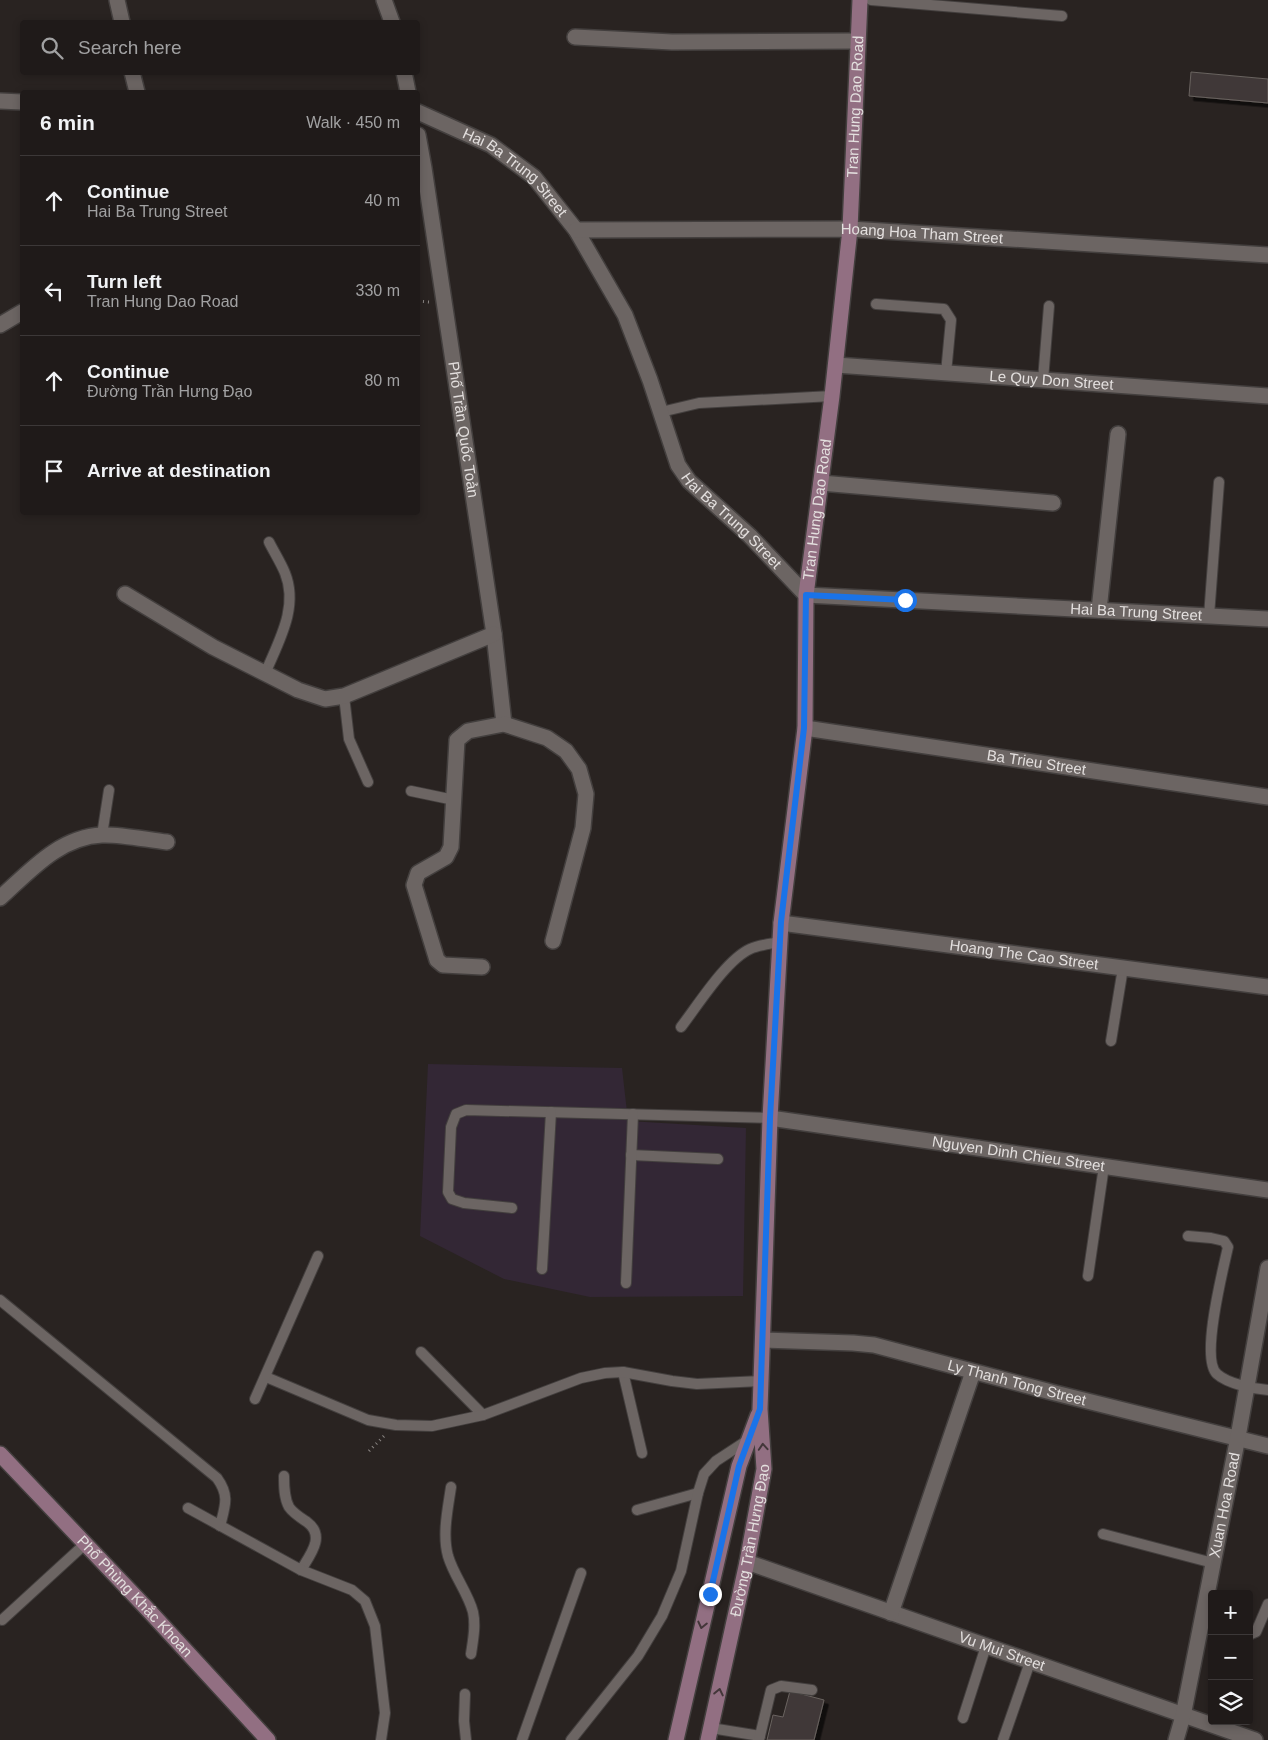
<!DOCTYPE html>
<html lang="en">
<head>
<meta charset="utf-8">
<style>
	body { margin:0; font-family:Helvetica,sans-serif; background:#2c2726; color:#f1f3f6 }
	.controls { position:absolute; right:15px; bottom:15px; display:grid; overflow:hidden; border-radius:5px; box-shadow:0 2px 8px #0003 }
	.controls button { width:45px; height:45px; display:grid; place-items:center; padding:0; border:0; border-bottom:1px solid #3c3838; background:#1f1a19; color:#f1f3f6; font:25px sans-serif }
	.stop { position:absolute; width:15px; height:15px; margin:-11px; border:4px solid #1a73e8; border-radius:50%; background:#fff }
	.stop.end { background:#1a73e8; border-color:#fff; box-shadow:0 1px 5px #0008 }
	.list { margin:0; padding:0; list-style:none }
	h2 { display:flex; justify-content:space-between; align-items:center; height:65px; margin:0; padding:0 20px; font-size:21px }
	h2 small { font-size:16px; font-weight:400; color:#a1a1a2 }
	.list li { display:grid; grid-template-columns:32px 1fr auto; gap:15px; align-items:center; box-sizing:border-box; height:90px; padding:0 20px; border-top:1px solid #3c3838 }
	.list b { display:block; font-size:19px; white-space:nowrap }
	.list p { margin:0; font-size:16px; white-space:nowrap; color:#a1a1a2 }
	.list em { font-size:16px; font-style:normal; color:#a1a1a2 }
	.icon { flex:none; width:28px; height:28px; fill:none; stroke:currentColor; stroke-width:2; stroke-linecap:round; stroke-linejoin:round }
	.map { position:relative; flex:none; width:1268px; height:1740px; overflow:hidden }
	.search { position:absolute; background:#1f1a19; box-shadow:0 2px 8px #0003; left:20px; top:20px; width:400px; height:55px; display:flex; align-items:center; gap:12px; box-sizing:border-box; padding:0 18px; border-radius:5px; color:#a1a1a2; font-size:19px }
	.panel { position:absolute; background:#1f1a19; box-shadow:0 2px 8px #0003; left:20px; top:90px; width:400px; height:425px; border-radius:5px }
	.map>svg:first-child { display:block }
</style>
</head>
<body>
<div class="map">
<svg width="1268" height="1740" viewBox="0 0 1268 1740">
	<defs>
		<filter id="shadow"><feDropShadow dx="4.5" dy="4.5" stdDeviation="0" flood-color="#0009"/></filter>
	</defs>
	<rect width="100%" height="100%" fill="#292321"/>
	<!-- education -->
	<path fill="#332735" d="M 428,1064 L 622,1068 L 628,1121 L 746,1128 L 743,1296 L 590,1297 L 504,1279 L 420,1236 Z"/>
	<!-- building -->
	<g fill="#3f3937" stroke="#6a6360" filter="url(#shadow)">
		<path d="M 1191,72 L 1268,79 L 1268,103 L 1189,96 Z"/>
		<path d="M 790,1691 L 824,1700 L 814,1740 L 767,1740 L 773,1715 L 783,1717 Z"/>
	</g>
	<g fill="none" stroke-linecap="round" stroke-linejoin="round">
		<!-- lane casing -->
		<g stroke="#433f3e" stroke-width="12">
			<g id="lane">
				<path d="M 871,0 L 1062,16"/>
				<path d="M 876,304 L 944,309 L 951,320 L 946,373"/>
				<path d="M 1043,380 L 1049,306"/>
				<path d="M 661,412 L 699,403 L 832,396"/>
				<path d="M 1209,616 L 1219,482"/>
				<path d="M 265,674 C 278,642 299,608 285,573 C 281,563 274,552 269,542"/>
				<path d="M 344,696 L 349,739 L 368,782"/>
				<path d="M 411,791 L 454,800"/>
				<path d="M 102,835 L 109,790"/>
				<path d="M 681,1027 C 698,1005 726,960 750,949 C 759,945 770,944 780,942"/>
				<path d="M 1111,1041 L 1123,968"/>
				<path d="M 631,1155 L 718,1159"/>
				<path d="M 512,1208 L 464,1203 L 452,1199 L 448,1192 L 451,1127 L 456,1114 L 466,1110 L 770,1118"/>
				<path d="M 1188,1236 L 1211,1238 L 1224,1241 L 1228,1247 C 1223,1270 1200,1359 1217,1374 C 1228,1384 1254,1389 1268,1390"/>
				<path d="M 542,1269 L 551,1112"/>
				<path d="M 1088,1276 L 1104,1166"/>
				<path d="M 626,1283 L 633,1114"/>
				<path d="M 0,1300 L 217,1478 C 230,1496 225,1506 220,1526"/>
				<path d="M 421,1352 L 483,1415"/>
				<path d="M 623,1372 L 642,1453"/>
				<path d="M 266,1377 L 368,1420 L 396,1425 L 432,1426 L 483,1415 L 581,1378 L 605,1373 L 623,1372 L 672,1381 L 697,1384 L 761,1381"/>
				<path d="M 255,1399 L 318,1256"/>
				<path d="M 284,1476 C 284,1486 284,1498 289,1507 C 293,1513 301,1518 307,1522 C 326,1536 310,1555 301,1570"/>
				<path d="M 451,1487 C 448,1508 442,1534 448,1556 C 454,1576 468,1593 473,1612 C 476,1626 473,1640 471,1654"/>
				<path d="M 188,1508 L 301,1570 L 352,1590 L 365,1601 L 375,1626 L 385,1713 L 381,1740"/>
				<path d="M 637,1510 L 698,1493"/>
				<path d="M 1103,1534 L 1213,1563"/>
				<path d="M 2,1620 L 85,1544"/>
				<path d="M 1249,1635 L 1256,1632 L 1268,1604"/>
				<path d="M 465,1694 L 464,1721 L 466,1740"/>
				<path d="M 963,1718 L 986,1646"/>
				<path d="M 711,1728 L 760,1736"/>
				<path d="M 522,1740 L 581,1573"/>
				<path d="M 571,1740 L 638,1656 L 662,1616 L 681,1571 L 698,1493 L 704,1474 L 716,1461 L 748,1440"/>
				<path d="M 759,1740 L 771,1690 L 781,1686 L 812,1690"/>
				<path d="M 1003,1740 L 1030,1662"/>
			</g>
		</g>
		<!-- street casing -->
		<g stroke="#433f3e" stroke-width="18">
			<g id="street">
				<path d="M 117,0 L 122,22"/>
				<path d="M 384,0 L 392,22"/>
				<path d="M 575,37 L 672,42 L 857,41"/>
				<path d="M 132,72 L 137,92"/>
				<path d="M 404,72 L 408,92"/>
				<path d="M 0,101 L 22,102"/>
				<path id="s1" d="M 418,112 L 491,145 L 534,177 L 576,230 L 625,315 L 650,380 L 678,465 L 689,481 L 750,536 L 806,595 L 1268,619"/>
				<path id="s2" d="M 418,135 L 424,168 L 494,634 L 504,724"/>
				<path id="s3" d="M 576,230 L 850,229 L 1268,255"/>
				<path d="M 0,325 L 22,312"/>
				<path id="s4" d="M 836,365 L 1268,396"/>
				<path d="M 821,483 L 1053,503"/>
				<path d="M 125,594 L 213,647 L 298,690 L 325,699 L 344,696 L 494,634"/>
				<path d="M 1099,610 L 1118,434"/>
				<path id="s5" d="M 805,728 L 1268,797"/>
				<path d="M 0,898 C 30,871 59,837 102,835 C 120,834 148,840 167,842"/>
				<path id="s6" d="M 781,923 L 1268,987"/>
				<path d="M 482,967 L 443,965 L 437,960 L 414,885 L 418,873 L 446,857 L 451,847 L 457,740 L 468,731 L 504,724 L 547,738 L 566,751 L 579,769 L 586,794 L 583,828 L 553,941"/>
				<path id="s7" d="M 770,1118 L 1268,1190"/>
				<path id="s8" d="M 763,1340 L 853,1343 L 874,1345 L 1051,1392 L 1268,1446"/>
				<path id="s9" d="M 747,1562 L 1255,1740"/>
				<path d="M 891,1613 L 973,1372"/>
				<path id="s10" d="M 1176,1740 L 1183,1716 L 1238,1437 L 1268,1268"/>
			</g>
		</g>
		<!-- secondary casing -->
		<g stroke="#433f3e" stroke-width="18">
			<g id="secondary">
				<path id="s11" d="M 0,1454 L 152,1614 L 268,1740"/>
				<path d="M 676,1740 L 739,1466 L 758,1415"/>
				<path id="s12" d="M 708,1740 L 747,1562 L 764,1469 L 760,1409 L 761,1381 L 770,1118 L 781,923 L 805,728 L 806,595 L 832,396 L 850,229 L 860,0"/>
			</g>
		</g>
		<!-- path -->
		<g stroke="#8a8583" stroke-width="3" stroke-dasharray="1 4" stroke-linecap="butt">
			<path d="M 418,301 L 429,302"/>
			<path d="M 369,1451 L 384,1436"/>
		</g>
		<!-- lane -->
		<use href="#lane" stroke="#6c6563" stroke-width="10"/>
		<!-- street -->
		<use href="#street" stroke="#6c6563" stroke-width="15"/>
		<!-- secondary -->
		<use href="#secondary" stroke="#926f82" stroke-width="15"/>
	</g>
	<!-- one-way arrows -->
	<defs><path id="oneway-chevron" d="M-2-3.5L2.5 0L-2 3.5" fill="none" stroke-width="1.6" stroke-linecap="round" stroke-linejoin="round" transform="scale(1.25)"/></defs>
	<g stroke="#433639">
		<use href="#oneway-chevron" transform="translate(763 1447) rotate(-94)"/>
		<use href="#oneway-chevron" transform="translate(702 1625) rotate(103)"/>
		<use href="#oneway-chevron" transform="translate(719 1692) rotate(-78)"/>
	</g>
	<g fill="none" stroke-linecap="round" stroke-linejoin="round">
		<!-- route -->
		<path stroke="#1a73e8" stroke-width="6" d="M 710,1594 L 739,1466 L 760,1409 L 770,1118 L 781,922 L 804,728 L 806,595 L 905,600"/>
	</g>
	<g text-anchor="middle" stroke-width="4.5" stroke-linejoin="round" paint-order="stroke">
		<!-- street labels -->
		<g font-size="15" fill="#e3dfde" stroke="#292321">
			<text dy="5" stroke="none"><textPath href="#s12" startOffset="1644">Tran Hung Dao Road</textPath></text>
			<text dy="5" stroke="none"><textPath href="#s1" startOffset="116">Hai Ba Trung Street</textPath></text>
			<text dy="5" stroke="none"><textPath href="#s3" startOffset="346">Hoang Hoa Tham Street</textPath></text>
			<text dy="5" stroke="none"><textPath href="#s4" startOffset="216">Le Quy Don Street</textPath></text>
			<text dy="5" stroke="none"><textPath href="#s2" startOffset="298">Phố Trần Quốc Toản</textPath></text>
			<text dy="5" stroke="none"><textPath href="#s12" startOffset="1239">Tran Hung Dao Road</textPath></text>
			<text dy="5" stroke="none"><textPath href="#s1" startOffset="536">Hai Ba Trung Street</textPath></text>
			<text dy="5" stroke="none"><textPath href="#s1" startOffset="972">Hai Ba Trung Street</textPath></text>
			<text dy="5" stroke="none"><textPath href="#s5" startOffset="234">Ba Trieu Street</textPath></text>
			<text dy="5" stroke="none"><textPath href="#s6" startOffset="245">Hoang The Cao Street</textPath></text>
			<text dy="5" stroke="none"><textPath href="#s7" startOffset="251">Nguyen Dinh Chieu Street</textPath></text>
			<text dy="5" stroke="none"><textPath href="#s8" startOffset="259">Ly Thanh Tong Street</textPath></text>
			<text dy="5" stroke="none"><textPath href="#s10" startOffset="240">Xuan Hoa Road</textPath></text>
			<text dy="5" stroke="none"><textPath href="#s12" startOffset="204">Đường Trần Hưng Đạo</textPath></text>
			<text dy="5" stroke="none"><textPath href="#s11" startOffset="196">Phố Phùng Khắc Khoan</textPath></text>
			<text dy="5" stroke="none"><textPath href="#s9" startOffset="270">Vu Mui Street</textPath></text>
		</g>
	</g>
</svg>
<div class="controls">
<button>+</button>
<button>−</button>
<button><svg class="icon" aria-label="layers" viewBox="0 0 24 24"><path d="M12 4l9 5-9 5-9-5zM3 14l9 5 9-5"/></svg></button>
</div>
<div class="stop" style="left:905px;top:600px"></div>
<div class="stop end" style="left:710px;top:1594px"></div>
<div class="search"><svg class="icon" aria-label="search" viewBox="0 0 24 24"><circle cx="10" cy="10" r="6"/><path d="M15 15l6 6"/></svg>Search here</div>
<section class="panel">
<h2>6 min<small>Walk · 450 m</small></h2>
<ul class="list">
<li><svg class="icon" aria-label="ahead" viewBox="0 0 24 24"><path d="M12 20V5M6 11l6-6 6 6"/></svg><div><b>Continue</b><p>Hai Ba Trung Street</p></div><em>40 m</em></li>
<li><svg class="icon" aria-label="left" viewBox="0 0 24 24"><path d="M17 20v-9H6M10 6l-5 5 5 5"/></svg><div><b>Turn left</b><p>Tran Hung Dao Road</p></div><em>330 m</em></li>
<li><svg class="icon" aria-label="ahead" viewBox="0 0 24 24"><path d="M12 20V5M6 11l6-6 6 6"/></svg><div><b>Continue</b><p>Đường Trần Hưng Đạo</p></div><em>80 m</em></li>
<li><svg class="icon" aria-label="arrive" viewBox="0 0 24 24"><path d="M6 21V4h12l-3 4 3 4H6"/></svg><div><b>Arrive at destination</b></div></li>
</ul>
</section>
</div>
</body>
</html>
